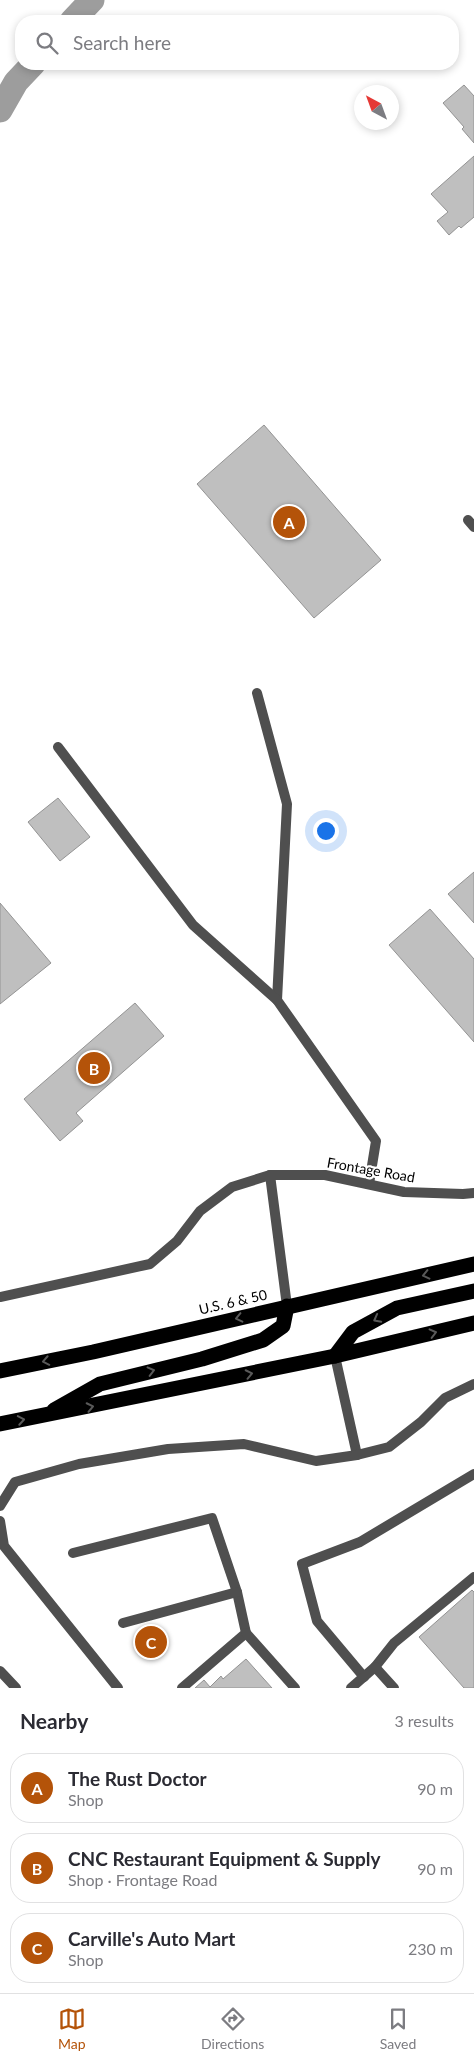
<!DOCTYPE html>
<html lang="en">
<head>
<meta charset="utf-8">
<style>
	body { margin:0; font-family:Lato,sans-serif; background:#f2f2f3; color:#2b2b33 }
	.compass { position:absolute; left:354px; top:85px; width:45px; height:45px; border-radius:50%; background:#fff; box-shadow:0 2px 8px #0003; rotate:319deg }
	.you { position:absolute; left:325px; top:830px; width:18px; height:18px; margin:-12px; border:4px solid #fff; border-radius:50%; background:#1a73e8; box-shadow:0 0 0 8px #1a73e833 }
	.badge { display:grid; place-items:center; width:32px; height:32px; border-radius:50%; background:#b45309; color:#fff; font-size:16px; font-weight:700 }
	.pin { position:absolute; translate:-50% -50%; border:2px solid #fff; box-shadow:0 1px 5px #0006 }
	.list { margin:0; padding:0; list-style:none }
	h2 { display:flex; justify-content:space-between; align-items:center; height:65px; margin:0; padding:0 20px; font-size:21px }
	h2 small { font-size:16px; font-weight:400; color:#7c7c81 }
	.list li { display:grid; grid-template-columns:32px 1fr auto; gap:15px; align-items:center; box-sizing:border-box; height:70px; margin:0 10px 10px; padding:0 10px; border:1px solid #e1e1e2; border-radius:20px }
	.list b { display:block; font-size:19px; white-space:nowrap }
	.list p { margin:0; font-size:16px; white-space:nowrap; color:#7c7c81 }
	.list em { font-size:16px; font-style:normal; color:#7c7c81 }
	.icon { flex:none; width:28px; height:28px; fill:none; stroke:currentColor; stroke-width:2; stroke-linecap:round; stroke-linejoin:round }
	.map { position:relative; flex:none; width:474px; height:1688px; overflow:hidden }
	.search { position:absolute; background:#fff; box-shadow:0 2px 8px #0003; left:15px; right:15px; top:15px; height:55px; display:flex; align-items:center; gap:12px; box-sizing:border-box; padding:0 18px; border-radius:20px; color:#7c7c81; font-size:19px }
	.sheet { height:305px; background:#fff }
	nav { display:flex; justify-content:space-around; align-items:center; box-sizing:border-box; height:70px; border-top:1px solid #e1e1e2; background:#fff; font-size:14px; color:#7c7c81 }
	nav a { display:grid; justify-items:center; gap:2px }
	nav .on { color:#b45309 }
	.map>svg:first-child { display:block }
</style>
</head>
<body>
<div class="map">
<svg width="474" height="1688" viewBox="0 0 474 1688">
	<rect width="100%" height="100%" fill="#fff"/>
	<g fill="none" stroke-linecap="round" stroke-linejoin="round">
		<!-- canal -->
		<g stroke="#9d9d9d" stroke-width="25">
			<path d="M 72,21 L 92,0"/>
			<path d="M 0,110 L 16,82 L 33,64"/>
		</g>
	</g>
	<!-- building -->
	<g fill="#bfbfbf" stroke="#939393">
		<path d="M 464,85 L 474,96 L 474,143 L 462,129 L 464,127 L 443,103 Z"/>
		<path d="M 474,156 L 474,217 L 461,228 L 459,226 L 449,235 L 437,221 L 448,212 L 431,194 Z"/>
		<path d="M 264,425 L 381,560 L 314,618 L 197,484 Z"/>
		<path d="M 58,798 L 90,837 L 60,861 L 28,822 Z"/>
		<path d="M 474,872 L 474,923 L 448,894 Z"/>
		<path d="M 0,903 L 51,963 L 0,1004 Z"/>
		<path d="M 430,909 L 474,959 L 474,1042 L 389,945 Z"/>
		<path d="M 135,1003 L 164,1036 L 76,1113 L 83,1121 L 60,1141 L 24,1099 Z"/>
		<path d="M 472,1590 L 474,1592 L 474,1688 L 464,1688 L 419,1637 Z"/>
		<path d="M 246,1659 L 272,1688 L 195,1688 L 204,1680 L 210,1687 L 221,1676 L 223,1679 Z"/>
	</g>
	<g fill="none" stroke-linecap="round" stroke-linejoin="round">
		<!-- lane -->
		<g stroke="#4f4f4f" stroke-width="10">
			<path d="M 0,1521 L 4,1546 L 118,1688"/>
			<path d="M 73,1553 L 212,1518 L 237,1592 L 246,1633 L 182,1688"/>
			<path d="M 123,1623 L 237,1592"/>
			<path d="M 246,1633 L 295,1688"/>
			<path d="M 375,1667 L 394,1643 L 474,1577"/>
			<path d="M 0,1671 L 16,1688"/>
			<path d="M 364,1677 L 317,1621 L 302,1564 L 360,1542 L 474,1474"/>
			<path d="M 351,1688 L 375,1667 L 394,1688"/>
		</g>
		<!-- street -->
		<g stroke="#4f4f4f" stroke-width="10">
			<path d="M 468,520 L 474,527"/>
			<path d="M 257,693 L 287,804 L 277,1000 L 376,1141 L 369,1184"/>
			<path d="M 58,747 L 193,925 L 277,1000"/>
			<path d="M 270,1175 L 287,1306"/>
			<path d="M 0,1297 L 150,1264 L 177,1241 L 200,1211 L 232,1187 L 270,1175 L 325,1175 L 404,1192 L 463,1194 L 474,1193"/>
			<path d="M 335,1356 L 357,1455"/>
			<path d="M 0,1506 L 15,1482 L 79,1464 L 168,1449 L 244,1444 L 316,1461 L 357,1455 L 389,1447 L 421,1422 L 445,1398 L 474,1384"/>
		</g>
		<!-- highway -->
		<g stroke="#000" stroke-width="15">
			<path d="M 335,1356 L 353,1332 L 397,1308 L 474,1291"/>
			<path d="M 0,1371 L 93,1352 L 474,1264"/>
			<path d="M 54,1410 L 100,1384 L 202,1359 L 263,1340 L 283,1326 L 287,1306"/>
			<path d="M 0,1424 L 335,1356 L 474,1323"/>
		</g>
	</g>
	<!-- one-way arrows -->
	<defs><path id="oneway-chevron" d="M-2-3.5L2.5 0L-2 3.5" fill="none" stroke-width="1.6" stroke-linecap="round" stroke-linejoin="round" transform="scale(1.25)"/></defs>
	<g stroke="#595959">
		<use href="#oneway-chevron" transform="translate(426 1275) rotate(167)"/>
		<use href="#oneway-chevron" transform="translate(239 1318) rotate(167)"/>
		<use href="#oneway-chevron" transform="translate(377 1319) rotate(152)"/>
		<use href="#oneway-chevron" transform="translate(433 1333) rotate(-14)"/>
		<use href="#oneway-chevron" transform="translate(46 1361) rotate(169)"/>
		<use href="#oneway-chevron" transform="translate(151 1371) rotate(-14)"/>
		<use href="#oneway-chevron" transform="translate(249 1374) rotate(-12)"/>
		<use href="#oneway-chevron" transform="translate(90 1407) rotate(-12)"/>
		<use href="#oneway-chevron" transform="translate(21 1420) rotate(-10)"/>
	</g>
	<g text-anchor="middle" stroke-width="4.5" stroke-linejoin="round" paint-order="stroke">
		<!-- street labels -->
		<g font-size="14" fill="#000" stroke="#fff">
			<text transform="translate(371 1170) rotate(10)" y="5">Frontage Road</text>
			<text transform="translate(233 1302) rotate(-13)" y="5">U.S. 6 &amp; 50</text>
		</g>
	</g>
</svg>
<svg class="compass" viewBox="-18 -18 36 36"><path d="M0-13l5 13h-10z" fill="#e53935"/><path d="M0 13l5-13h-10z" fill="#7c7c81"/></svg>
<div class="you"></div>
<div class="pin badge" style="left:289px;top:522px">A</div>
<div class="pin badge" style="left:94px;top:1068px">B</div>
<div class="pin badge" style="left:151px;top:1642px">C</div>
<div class="search"><svg class="icon" aria-label="search" viewBox="0 0 24 24"><circle cx="10" cy="10" r="6"/><path d="M15 15l6 6"/></svg>Search here</div>
</div>
<section class="sheet">
<h2>Nearby<small>3 results</small></h2>
<ul class="list">
<li><span class="badge">A</span><div><b>The Rust Doctor</b><p>Shop</p></div><em>90 m</em></li>
<li><span class="badge">B</span><div><b>CNC Restaurant Equipment &amp; Supply</b><p>Shop · Frontage Road</p></div><em>90 m</em></li>
<li><span class="badge">C</span><div><b>Carville's Auto Mart</b><p>Shop</p></div><em>230 m</em></li>
</ul>
</section>
<nav>
<a class="on"><svg class="icon" aria-label="map" viewBox="0 0 24 24"><path d="M3 6l6-2 6 2 6-2v14l-6 2-6-2-6 2zM9 4v14M15 6v14"/></svg>Map</a>
<a><svg class="icon" aria-label="directions" viewBox="0 0 24 24"><path d="M12 3l9 9-9 9-9-9zM9 14v-3h6M13 9l2 2-2 2"/></svg>Directions</a>
<a><svg class="icon" aria-label="saved" viewBox="0 0 24 24"><path d="M7 4h10v16l-5-4-5 4z"/></svg>Saved</a>
</nav>
</body>
</html>
